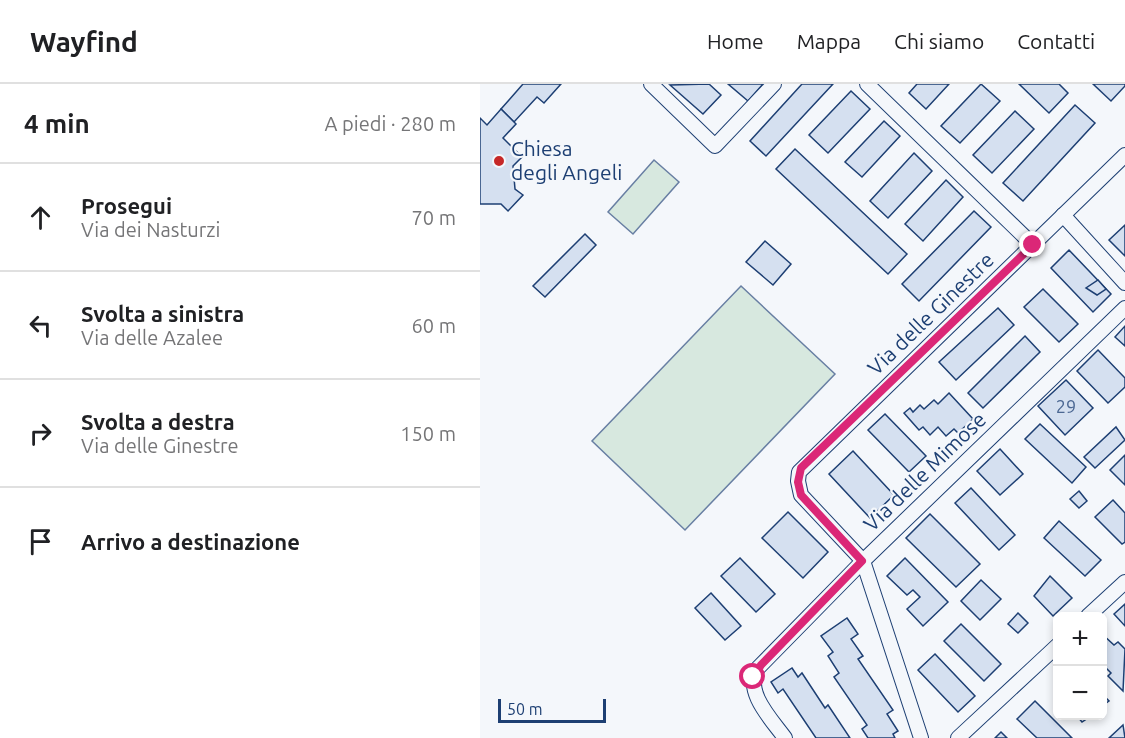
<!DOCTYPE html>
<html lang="it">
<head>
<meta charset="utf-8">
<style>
	body { margin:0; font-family:Ubuntu,sans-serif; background:#f2f2f2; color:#202124 }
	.controls { position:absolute; right:18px; bottom:18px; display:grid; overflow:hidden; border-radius:9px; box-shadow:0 3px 9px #0003 }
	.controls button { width:54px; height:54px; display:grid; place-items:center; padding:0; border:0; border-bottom:2px solid #e0e0e0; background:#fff; color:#202124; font:30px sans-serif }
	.scale { position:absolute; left:18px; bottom:15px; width:108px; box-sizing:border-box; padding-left:6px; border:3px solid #1d3f73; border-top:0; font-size:16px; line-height:21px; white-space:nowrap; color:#1d3f73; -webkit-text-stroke:4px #f4f7fb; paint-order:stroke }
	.stop { position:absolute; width:18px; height:18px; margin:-14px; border:4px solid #db2777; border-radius:50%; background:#fff }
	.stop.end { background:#db2777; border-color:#fff; box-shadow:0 2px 6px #0008 }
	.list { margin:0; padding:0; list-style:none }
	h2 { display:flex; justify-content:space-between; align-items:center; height:78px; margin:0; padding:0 24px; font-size:26px }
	h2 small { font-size:20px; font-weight:400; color:#757577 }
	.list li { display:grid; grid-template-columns:39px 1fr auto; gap:18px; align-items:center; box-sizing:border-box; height:108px; padding:0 24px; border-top:2px solid #e0e0e0 }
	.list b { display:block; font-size:22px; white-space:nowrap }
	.list p { margin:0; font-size:20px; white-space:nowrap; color:#757577 }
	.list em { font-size:20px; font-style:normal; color:#757577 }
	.icon { flex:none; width:33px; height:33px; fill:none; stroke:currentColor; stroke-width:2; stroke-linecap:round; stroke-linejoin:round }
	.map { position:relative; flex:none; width:645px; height:654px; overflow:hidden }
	header { display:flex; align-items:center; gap:36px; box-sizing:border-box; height:84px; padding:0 30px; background:#fff; border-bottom:2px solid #e0e0e0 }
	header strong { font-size:28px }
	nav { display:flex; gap:33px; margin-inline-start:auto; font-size:21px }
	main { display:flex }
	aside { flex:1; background:#fff }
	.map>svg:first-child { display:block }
</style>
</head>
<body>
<header>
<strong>Wayfind</strong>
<nav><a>Home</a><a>Mappa</a><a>Chi siamo</a><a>Contatti</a></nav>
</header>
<main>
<aside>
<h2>4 min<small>A piedi · 280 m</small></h2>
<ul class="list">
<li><svg class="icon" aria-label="ahead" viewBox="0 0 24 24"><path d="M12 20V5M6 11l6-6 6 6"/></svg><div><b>Prosegui</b><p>Via dei Nasturzi</p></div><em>70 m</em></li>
<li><svg class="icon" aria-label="left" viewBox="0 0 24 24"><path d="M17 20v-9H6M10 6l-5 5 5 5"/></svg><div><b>Svolta a sinistra</b><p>Via delle Azalee</p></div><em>60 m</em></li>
<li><svg class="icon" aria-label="right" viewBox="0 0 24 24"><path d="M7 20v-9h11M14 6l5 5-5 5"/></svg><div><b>Svolta a destra</b><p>Via delle Ginestre</p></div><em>150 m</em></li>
<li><svg class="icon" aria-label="arrive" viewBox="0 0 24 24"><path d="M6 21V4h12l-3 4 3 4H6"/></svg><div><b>Arrivo a destinazione</b></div></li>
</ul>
</aside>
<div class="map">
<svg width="645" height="654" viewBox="0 0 645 654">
	<rect width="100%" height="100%" fill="#f4f7fb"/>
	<!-- green -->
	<g fill="#d7e8df" stroke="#687fa3" stroke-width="1.5">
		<path d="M 174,76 L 199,98 L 153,150 L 128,128 Z"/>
		<path d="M 261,202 L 355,290 L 205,446 L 112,357 Z"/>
	</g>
	<!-- building -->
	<g fill="#d5e0f0" stroke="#1d3f73" stroke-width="1.5">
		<path d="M 81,0 L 64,19 L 57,13 L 34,38 L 21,25 L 43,0 Z"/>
		<path d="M 229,0 L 241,11 L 223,30 L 190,1 Z"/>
		<path d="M 248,0 L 283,0 L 268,17 Z"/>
		<path d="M 322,0 L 353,0 L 286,72 L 270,57 Z"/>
		<path d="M 437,0 L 469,0 L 446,25 L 429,9 Z"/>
		<path d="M 501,0 L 520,17 L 480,59 L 461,42 Z"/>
		<path d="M 539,0 L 579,0 L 588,9 L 569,29 Z"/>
		<path d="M 613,0 L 645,0 L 645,2 L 631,17 Z"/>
		<path d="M 371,7 L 390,25 L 348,69 L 329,51 Z"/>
		<path d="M 595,21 L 615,39 L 543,117 L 523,99 Z"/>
		<path d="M 21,25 L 36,40 L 23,54 L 42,73 L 33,82 L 35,105 L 43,111 L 28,127 L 21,120 L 0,120 L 0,34 L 7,41 Z"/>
		<path d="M 535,27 L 554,45 L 512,89 L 493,71 Z"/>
		<path d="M 404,37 L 420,52 L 382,93 L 365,78 Z"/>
		<path d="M 315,65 L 427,170 L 408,190 L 296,85 Z"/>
		<path d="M 434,69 L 452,87 L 408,134 L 390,117 Z"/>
		<path d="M 466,96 L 483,113 L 443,157 L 425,140 Z"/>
		<path d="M 494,127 L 511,143 L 439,217 L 422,200 Z"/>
		<path d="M 645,141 L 645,172 L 629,156 Z"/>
		<path d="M 105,150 L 116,161 L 65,213 L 53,202 Z"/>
		<path d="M 285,157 L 311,180 L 293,201 L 266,178 Z"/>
		<path d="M 589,166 L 631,210 L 613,228 L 571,184 Z"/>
		<path d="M 618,196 L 626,205 L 617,211 L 606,204 Z"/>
		<path d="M 563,205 L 598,240 L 579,258 L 544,223 Z"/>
		<path d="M 518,224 L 534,241 L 476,296 L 459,278 Z"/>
		<path d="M 645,242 L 645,262 L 635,253 Z"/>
		<path d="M 545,252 L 560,268 L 503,324 L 488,309 Z"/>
		<path d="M 618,266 L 645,294 L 645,303 L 628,319 L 597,287 Z"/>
		<path d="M 586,296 L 613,324 L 585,351 L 558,322 Z"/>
		<path d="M 469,309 L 493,335 L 478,349 L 474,345 L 466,352 L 458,343 L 450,351 L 443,343 L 439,346 L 424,329 L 430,324 L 433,328 L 440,321 L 444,325 L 454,316 L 458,320 Z"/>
		<path d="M 405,330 L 446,372 L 429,388 L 388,346 Z"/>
		<path d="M 560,340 L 606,383 L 592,399 L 545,355 Z"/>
		<path d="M 636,343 L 645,356 L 615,384 L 604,373 Z"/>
		<path d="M 520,365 L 543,390 L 520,411 L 497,387 Z"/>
		<path d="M 373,367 L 414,411 L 390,434 L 349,390 Z"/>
		<path d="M 645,371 L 645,401 L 630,386 Z"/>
		<path d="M 491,404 L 535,451 L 519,466 L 475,419 Z"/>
		<path d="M 599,407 L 607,417 L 599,424 L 590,415 Z"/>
		<path d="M 633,416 L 645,429 L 645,458 L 642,460 L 615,433 Z"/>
		<path d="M 308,428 L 348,468 L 323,494 L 282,454 Z"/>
		<path d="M 450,430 L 500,480 L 476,503 L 426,454 Z"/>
		<path d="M 579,437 L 621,476 L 605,492 L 564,454 Z"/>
		<path d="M 260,474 L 295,510 L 276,528 L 241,492 Z"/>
		<path d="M 425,474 L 468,518 L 443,542 L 427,525 L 440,513 L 433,506 L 427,511 L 407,492 Z"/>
		<path d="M 570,492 L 592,514 L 573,532 L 554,512 Z"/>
		<path d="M 501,496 L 521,515 L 500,536 L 481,517 Z"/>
		<path d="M 231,509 L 261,542 L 245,556 L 215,524 Z"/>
		<path d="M 645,520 L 645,542 L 634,530 Z"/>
		<path d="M 538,529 L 548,539 L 538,549 L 528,540 Z"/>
		<path d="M 367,534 L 378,550 L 371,555 L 383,572 L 378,575 L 413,626 L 407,630 L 418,647 L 413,650 L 415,654 L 388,654 L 382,645 L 387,641 L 354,593 L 359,589 L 348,572 L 353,568 L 341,552 Z"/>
		<path d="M 481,540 L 521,580 L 504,597 L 464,557 Z"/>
		<path d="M 622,550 L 634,561 L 638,558 L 645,565 L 643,607 L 628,592 L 631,589 L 622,580 Z"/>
		<path d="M 455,570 L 495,612 L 478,628 L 438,586 Z"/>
		<path d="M 312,584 L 318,593 L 322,589 L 345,624 L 348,621 L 370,654 L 336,654 L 303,605 L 298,609 L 291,598 Z"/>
		<path d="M 622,610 L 629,617 L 622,622 Z"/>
		<path d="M 555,617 L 592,654 L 557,654 L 537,635 Z"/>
		<path d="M 597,632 L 611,632 L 602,638 Z"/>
		<path d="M 643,641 L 645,654 L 629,654 Z"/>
		<path d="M 521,648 L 527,654 L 515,654 Z"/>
	</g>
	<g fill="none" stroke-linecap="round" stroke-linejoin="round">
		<!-- street casing -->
		<g stroke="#1d3f73" stroke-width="16">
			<g id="street">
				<path d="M 171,0 L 235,62 L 294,0"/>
				<path d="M 387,0 L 553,161"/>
				<path d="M 583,131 L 645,199"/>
				<path d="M 608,532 L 645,498"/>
				<path d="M 305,654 C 292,636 263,607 278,584 L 383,477 L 645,224"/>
				<path d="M 441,654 L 383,477 L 321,411 L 318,397 L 319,388 L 645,71"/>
				<path d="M 478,654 L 578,561"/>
			</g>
		</g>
		<!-- street -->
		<use href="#street" stroke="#f4f7fb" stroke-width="14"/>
	</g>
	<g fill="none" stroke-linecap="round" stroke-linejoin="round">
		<!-- route -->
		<path stroke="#db2777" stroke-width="8" d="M 273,593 L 281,581 L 382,477 L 321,411 L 318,398 L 321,384 L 553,161"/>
	</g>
	<!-- markers -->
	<circle fill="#c62828" stroke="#f4f7fb" stroke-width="2" cx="19" cy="77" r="6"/>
	<g text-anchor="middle" stroke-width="4.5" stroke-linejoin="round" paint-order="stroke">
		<!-- number labels -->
		<g font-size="18" fill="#4b6792">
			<text x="586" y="329">29</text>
		</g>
		<!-- poi labels -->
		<g font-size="21" fill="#1d3f73" stroke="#f4f7fb" text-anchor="start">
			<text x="31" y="72">Chiesa<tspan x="31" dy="24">degli Angeli</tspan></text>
		</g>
		<!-- street labels -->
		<g font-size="21" fill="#1d3f73" stroke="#f4f7fb">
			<text transform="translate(451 230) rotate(-44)" y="7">Via delle Ginestre</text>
			<text transform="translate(445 388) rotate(-44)" y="7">Via delle Mimose</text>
		</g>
	</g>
</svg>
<div class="controls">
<button>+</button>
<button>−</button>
</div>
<div class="scale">50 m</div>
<div class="stop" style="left:273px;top:593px"></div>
<div class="stop end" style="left:553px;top:161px"></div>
</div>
</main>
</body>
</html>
